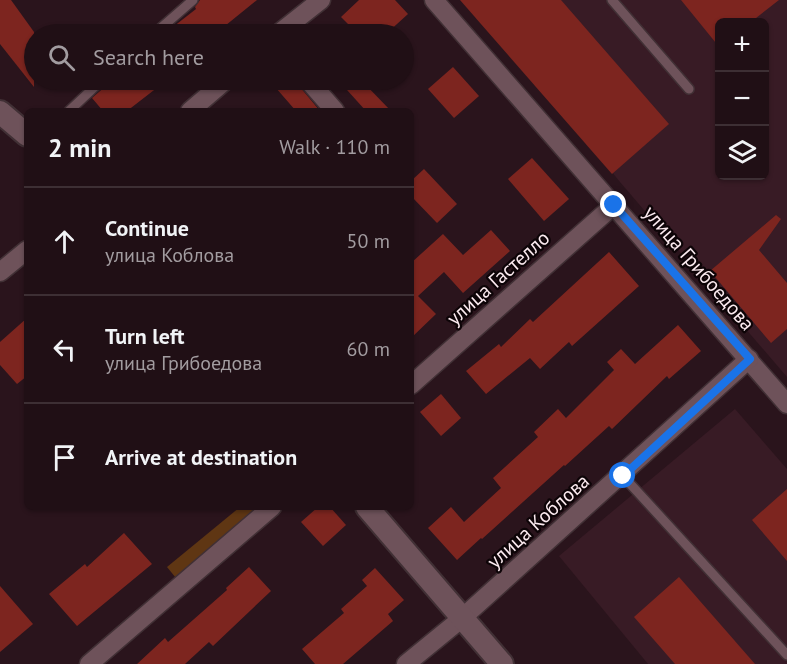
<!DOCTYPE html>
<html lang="en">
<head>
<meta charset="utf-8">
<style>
	body { margin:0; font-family:"PT Sans",sans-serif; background:#28181e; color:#f1f3f6 }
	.controls { position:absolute; right:18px; top:18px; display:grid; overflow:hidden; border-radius:9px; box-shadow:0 2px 4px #0004 }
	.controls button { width:54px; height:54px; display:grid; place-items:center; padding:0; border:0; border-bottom:2px solid #3d2f34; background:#200f15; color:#f1f3f6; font:30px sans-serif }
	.stop { position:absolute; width:18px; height:18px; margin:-14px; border:4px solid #1a73e8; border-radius:50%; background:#fff }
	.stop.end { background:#1a73e8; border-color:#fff; box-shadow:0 2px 6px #0008 }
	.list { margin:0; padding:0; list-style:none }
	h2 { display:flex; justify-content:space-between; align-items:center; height:78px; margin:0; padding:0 24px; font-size:26px }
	h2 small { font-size:20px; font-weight:400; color:#a29ca0 }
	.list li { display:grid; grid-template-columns:39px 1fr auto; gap:18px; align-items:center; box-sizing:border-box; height:108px; padding:0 24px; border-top:2px solid #3d2f34 }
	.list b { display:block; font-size:22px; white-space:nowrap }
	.list p { margin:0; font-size:20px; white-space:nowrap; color:#a29ca0 }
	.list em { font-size:20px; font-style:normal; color:#a29ca0 }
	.icon { flex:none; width:33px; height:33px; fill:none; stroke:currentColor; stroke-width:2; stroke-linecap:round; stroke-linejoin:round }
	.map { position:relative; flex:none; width:787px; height:664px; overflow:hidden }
	.search { position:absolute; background:#200f15; box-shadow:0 2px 4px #0004; left:24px; top:24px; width:390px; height:66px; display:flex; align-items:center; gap:15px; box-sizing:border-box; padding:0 21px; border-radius:33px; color:#a29ca0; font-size:22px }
	.panel { position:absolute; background:#200f15; box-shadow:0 2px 4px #0004; left:24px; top:108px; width:390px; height:402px; border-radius:9px }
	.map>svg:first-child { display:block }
</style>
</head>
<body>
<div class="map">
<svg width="787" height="664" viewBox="0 0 787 664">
	<rect width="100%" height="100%" fill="#2a141c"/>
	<!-- built -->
	<g fill="#381b25" fill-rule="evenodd">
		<path d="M 472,0 L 787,0 L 787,377 L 620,182 ZM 720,22 L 764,22 L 764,176 L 720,176 Z"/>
		<path d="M 735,409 L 787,469 L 787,664 L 648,664 L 559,556 Z"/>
	</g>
	<!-- green -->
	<path fill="#5f3613" d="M 240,507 L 269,507 L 180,583 L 167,567 Z"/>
	<!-- building -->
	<g fill="#7d251f">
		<path d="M 0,0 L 11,0 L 34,32 L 34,87 L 0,44 Z"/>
		<path d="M 200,0 L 257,0 L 215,34 L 164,34 L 196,9 L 195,7 Z"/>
		<path d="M 359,0 L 395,0 L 408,14 L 386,34 L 379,34 L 371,26 L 362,34 L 358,34 L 341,17 Z"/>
		<path d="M 460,0 L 561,0 L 669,124 L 612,174 Z"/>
		<path d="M 681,0 L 779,0 L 751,22 L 720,22 L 720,48 Z"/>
		<path d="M 453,67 L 479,96 L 454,118 L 428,89 Z"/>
		<path d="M 109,80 L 167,80 L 127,111 L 103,111 L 92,98 L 107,85 Z"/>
		<path d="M 269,80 L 297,80 L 300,87 L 320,111 L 296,111 Z"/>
		<path d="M 338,80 L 361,80 L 391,111 L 366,111 Z"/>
		<path d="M 532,158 L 569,199 L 544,221 L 508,179 Z"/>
		<path d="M 424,169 L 457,204 L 437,223 L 411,196 L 411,181 Z"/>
		<path d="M 776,215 L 781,219 L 759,250 L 787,283 L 787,329 L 771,343 L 710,271 Z"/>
		<path d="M 491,230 L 510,251 L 463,293 L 444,272 L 418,296 L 436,314 L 411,338 L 411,263 L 443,234 L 463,255 Z"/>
		<path d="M 609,252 L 639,286 L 572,346 L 569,342 L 540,369 L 530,358 L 486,394 L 466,371 L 499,344 L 501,347 L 530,319 L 533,322 Z"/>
		<path d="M 27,318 L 27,376 L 17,384 L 0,365 L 0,342 Z"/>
		<path d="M 678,325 L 701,351 L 669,379 L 667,376 L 612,429 L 609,426 L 565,466 L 564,465 L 482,539 L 481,538 L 457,560 L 428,528 L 451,507 L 464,522 L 501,488 L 493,478 L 538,437 L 534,432 L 558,409 L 566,418 L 614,370 L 607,362 L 621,349 L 635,364 Z"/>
		<path d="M 441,394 L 461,418 L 441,436 L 420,412 Z"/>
		<path d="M 787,489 L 787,561 L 752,520 Z"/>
		<path d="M 318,507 L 330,507 L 346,525 L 323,546 L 301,522 Z"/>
		<path d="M 124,533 L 152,564 L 77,626 L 49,594 L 85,564 L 87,567 Z"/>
		<path d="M 249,567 L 271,591 L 213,646 L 209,642 L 185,664 L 137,664 L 165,638 L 168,642 L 227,590 L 226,588 Z"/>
		<path d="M 375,568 L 404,600 L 388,614 L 393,621 L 343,664 L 315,664 L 302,649 L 344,613 L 341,609 L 367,586 L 362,580 Z"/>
		<path d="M 679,577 L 755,664 L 675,664 L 634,617 Z"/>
		<path d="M 0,586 L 33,624 L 0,652 Z"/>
	</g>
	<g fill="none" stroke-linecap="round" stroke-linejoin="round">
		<!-- service casing -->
		<g stroke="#413035" stroke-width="12">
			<g id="service">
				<path d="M 612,0 L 689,89"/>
				<path d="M 154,34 L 193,0"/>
				<path d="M 69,111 L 102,80"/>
				<path d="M 623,476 L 787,655"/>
			</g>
		</g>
		<!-- minor casing -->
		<g stroke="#413035" stroke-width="21">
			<g id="minor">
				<path d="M 434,0 L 787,404"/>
				<path d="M 278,34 L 321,0"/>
				<path d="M 308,80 L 335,111"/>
				<path d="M 190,111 L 226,80"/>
				<path d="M 0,272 L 27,250"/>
				<path d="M 411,385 L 614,205"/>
				<path d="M 89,664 L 272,507"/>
				<path d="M 406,664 L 461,619 L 749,359"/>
			</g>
		</g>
		<!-- tertiary casing -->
		<g stroke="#413035" stroke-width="26">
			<g id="tertiary">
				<path d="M 0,112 L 27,135"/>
				<path d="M 367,507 L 502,664"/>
			</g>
		</g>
		<!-- service -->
		<use href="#service" stroke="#6e525a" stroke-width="9"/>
		<!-- minor -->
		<use href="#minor" stroke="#6e525a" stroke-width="18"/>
		<!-- tertiary -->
		<use href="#tertiary" stroke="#6e525a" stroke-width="22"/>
	</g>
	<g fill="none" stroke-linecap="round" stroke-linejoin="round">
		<!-- route -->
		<path stroke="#1a73e8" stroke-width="8" d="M 614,205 L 750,359 L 623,476"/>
	</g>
	<g text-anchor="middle" stroke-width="4.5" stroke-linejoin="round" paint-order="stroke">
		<!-- street labels -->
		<g font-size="20" fill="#fbeaef" stroke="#0d0407">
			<text transform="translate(699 268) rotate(49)" y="7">улица Грибоедова</text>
			<text transform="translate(498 278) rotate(-42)" y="7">улица Гастелло</text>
			<text transform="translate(538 521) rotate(-42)" y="7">улица Коблова</text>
		</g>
	</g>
</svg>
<div class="controls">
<button>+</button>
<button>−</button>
<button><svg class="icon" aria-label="layers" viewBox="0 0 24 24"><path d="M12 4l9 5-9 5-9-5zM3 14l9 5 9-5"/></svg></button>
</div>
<div class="stop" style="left:623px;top:476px"></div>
<div class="stop end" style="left:614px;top:205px"></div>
<div class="search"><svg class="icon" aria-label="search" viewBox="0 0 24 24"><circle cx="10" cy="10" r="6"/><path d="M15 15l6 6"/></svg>Search here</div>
<section class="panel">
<h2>2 min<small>Walk · 110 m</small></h2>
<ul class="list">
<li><svg class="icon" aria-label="ahead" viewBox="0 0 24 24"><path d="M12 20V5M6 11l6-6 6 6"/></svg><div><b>Continue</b><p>улица Коблова</p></div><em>50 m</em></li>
<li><svg class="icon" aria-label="left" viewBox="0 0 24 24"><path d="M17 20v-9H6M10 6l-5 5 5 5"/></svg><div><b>Turn left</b><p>улица Грибоедова</p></div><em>60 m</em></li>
<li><svg class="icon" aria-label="arrive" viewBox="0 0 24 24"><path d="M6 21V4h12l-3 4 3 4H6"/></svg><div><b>Arrive at destination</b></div></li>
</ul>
</section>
</div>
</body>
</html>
